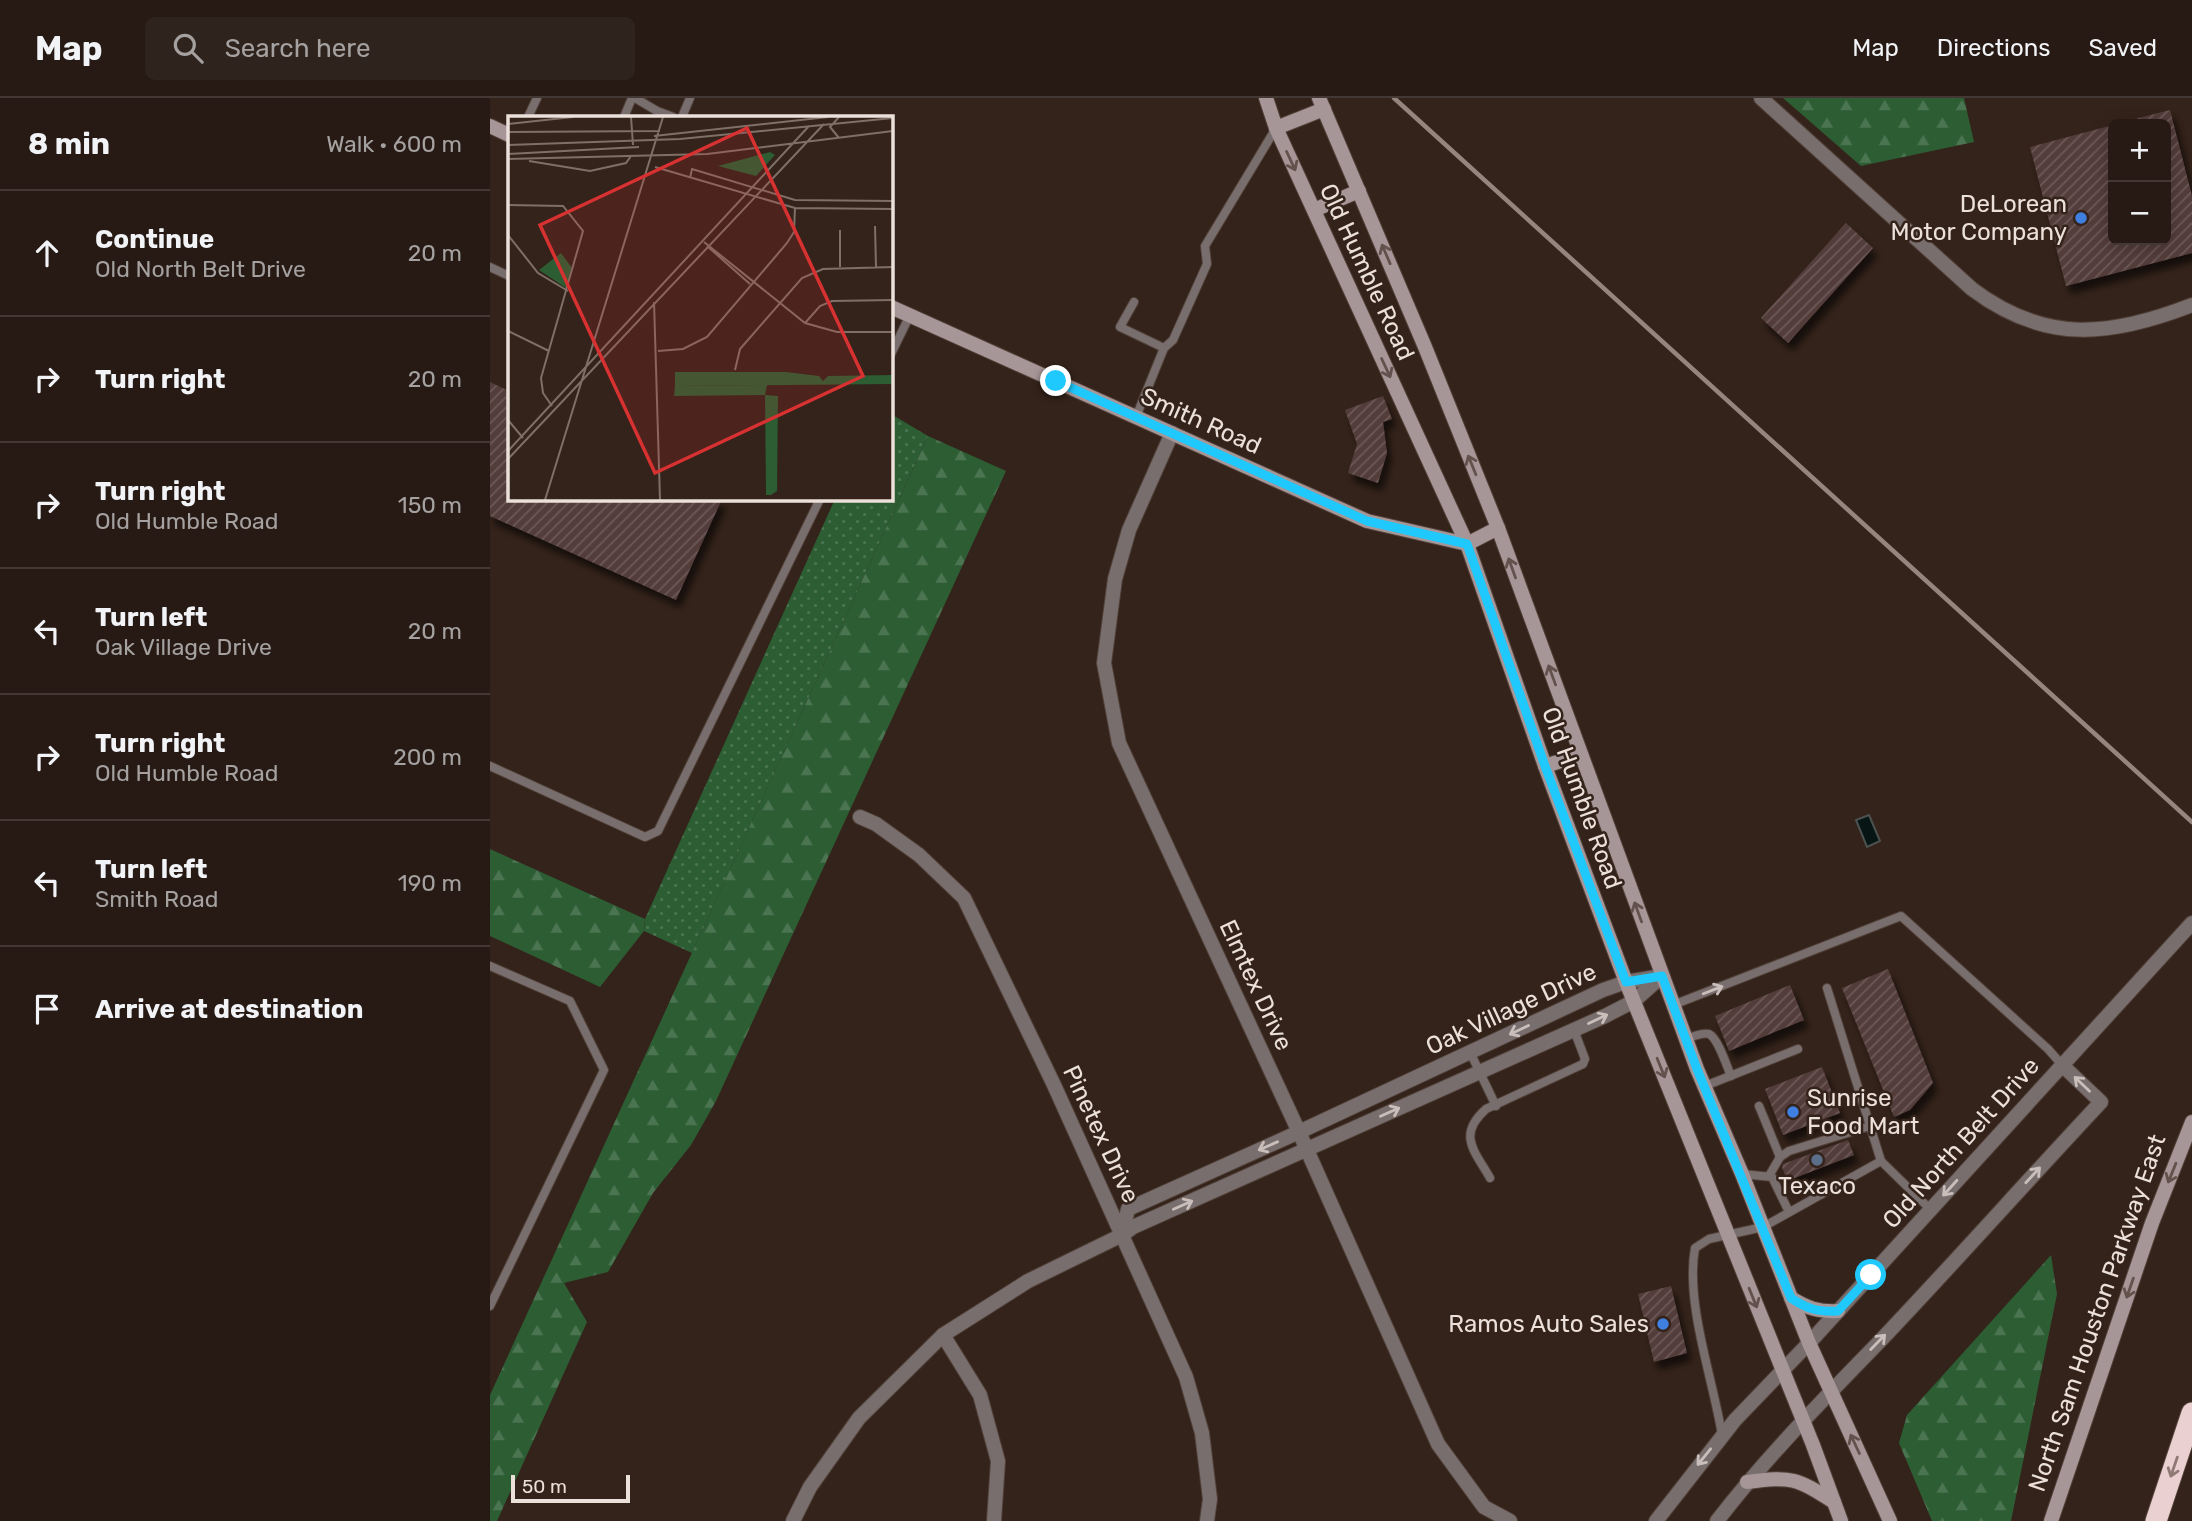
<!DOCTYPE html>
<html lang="en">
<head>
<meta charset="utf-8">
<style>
	body { margin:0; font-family:Rubik,sans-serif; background:#2f231d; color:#f1f3f6 }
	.controls { position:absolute; right:21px; top:21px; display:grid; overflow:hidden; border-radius:10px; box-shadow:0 4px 18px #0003 }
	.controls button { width:63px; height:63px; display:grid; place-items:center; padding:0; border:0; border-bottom:2px solid #433834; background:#271a14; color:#f1f3f6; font:35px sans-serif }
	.scale { position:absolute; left:21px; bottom:18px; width:119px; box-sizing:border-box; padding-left:7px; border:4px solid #ece0da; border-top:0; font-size:19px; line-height:24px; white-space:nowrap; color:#ece0da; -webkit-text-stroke:5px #34231a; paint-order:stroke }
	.stop { position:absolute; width:21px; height:21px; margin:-16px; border:5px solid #1fc9fd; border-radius:50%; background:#fff }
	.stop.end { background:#1fc9fd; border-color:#fff; box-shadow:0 2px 7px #0008 }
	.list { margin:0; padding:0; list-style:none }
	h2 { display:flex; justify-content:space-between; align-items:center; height:91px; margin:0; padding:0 28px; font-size:30px }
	h2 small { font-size:23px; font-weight:400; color:#a4a1a0 }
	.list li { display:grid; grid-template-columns:46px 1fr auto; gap:21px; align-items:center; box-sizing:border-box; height:126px; padding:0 28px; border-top:2px solid #433834 }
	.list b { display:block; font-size:26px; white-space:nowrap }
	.list p { margin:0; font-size:23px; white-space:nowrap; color:#a4a1a0 }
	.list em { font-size:23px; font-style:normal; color:#a4a1a0 }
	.icon { flex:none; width:38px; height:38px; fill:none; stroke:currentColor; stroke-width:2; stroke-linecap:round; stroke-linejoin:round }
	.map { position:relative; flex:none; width:1702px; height:1423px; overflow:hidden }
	header { display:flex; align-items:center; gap:42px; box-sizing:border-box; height:98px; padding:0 35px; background:#271a14; border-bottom:2px solid #433834 }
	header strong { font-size:33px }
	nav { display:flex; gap:38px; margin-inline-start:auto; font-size:24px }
	.search { width:490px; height:63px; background:#2f231d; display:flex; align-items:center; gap:18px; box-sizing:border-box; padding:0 24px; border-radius:10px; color:#a4a1a0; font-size:26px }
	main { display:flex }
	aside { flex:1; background:#271a14 }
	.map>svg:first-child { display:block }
</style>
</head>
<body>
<header>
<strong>Map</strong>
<div class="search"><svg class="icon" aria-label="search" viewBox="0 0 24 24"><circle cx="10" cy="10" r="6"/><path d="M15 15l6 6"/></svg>Search here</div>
<nav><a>Map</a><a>Directions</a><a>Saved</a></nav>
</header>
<main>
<aside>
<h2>8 min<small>Walk · 600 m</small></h2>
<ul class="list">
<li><svg class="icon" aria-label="ahead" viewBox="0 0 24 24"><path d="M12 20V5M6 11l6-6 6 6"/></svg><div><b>Continue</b><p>Old North Belt Drive</p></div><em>20 m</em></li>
<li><svg class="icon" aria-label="right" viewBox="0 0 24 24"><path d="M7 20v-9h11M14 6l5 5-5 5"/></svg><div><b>Turn right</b></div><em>20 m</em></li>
<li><svg class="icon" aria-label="right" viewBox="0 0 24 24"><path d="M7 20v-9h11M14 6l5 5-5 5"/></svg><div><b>Turn right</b><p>Old Humble Road</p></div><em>150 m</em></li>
<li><svg class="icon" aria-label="left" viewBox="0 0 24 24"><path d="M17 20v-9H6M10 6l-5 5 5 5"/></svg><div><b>Turn left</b><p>Oak Village Drive</p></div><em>20 m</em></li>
<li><svg class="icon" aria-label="right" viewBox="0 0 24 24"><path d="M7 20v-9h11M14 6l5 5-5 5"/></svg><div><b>Turn right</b><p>Old Humble Road</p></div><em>200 m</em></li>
<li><svg class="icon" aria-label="left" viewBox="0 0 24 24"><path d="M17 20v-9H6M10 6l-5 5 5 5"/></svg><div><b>Turn left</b><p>Smith Road</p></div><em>190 m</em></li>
<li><svg class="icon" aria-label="arrive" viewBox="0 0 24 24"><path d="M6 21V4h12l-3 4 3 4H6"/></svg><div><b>Arrive at destination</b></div></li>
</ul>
</aside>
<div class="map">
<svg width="1702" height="1423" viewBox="0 0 1702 1423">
	<defs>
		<pattern id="grass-dots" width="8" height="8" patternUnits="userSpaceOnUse" patternTransform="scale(1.75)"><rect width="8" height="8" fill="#2c5d33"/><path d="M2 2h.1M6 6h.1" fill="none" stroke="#4b7450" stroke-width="1.8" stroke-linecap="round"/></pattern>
		<pattern id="forest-firs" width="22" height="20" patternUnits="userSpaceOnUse" patternTransform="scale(1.75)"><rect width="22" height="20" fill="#2c5d33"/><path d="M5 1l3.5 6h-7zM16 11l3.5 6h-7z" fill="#4b7450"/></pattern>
		<pattern id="building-hatch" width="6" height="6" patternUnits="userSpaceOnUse" patternTransform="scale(1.75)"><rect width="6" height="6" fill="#533d3b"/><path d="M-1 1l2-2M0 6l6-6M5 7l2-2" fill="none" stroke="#6c5957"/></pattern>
		<filter id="shadow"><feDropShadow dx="4.5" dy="8" stdDeviation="3.5" flood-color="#0009"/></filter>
	</defs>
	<rect width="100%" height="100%" fill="#34231a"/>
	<!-- grass -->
	<path fill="url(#grass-dots)" d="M 401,316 L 438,338 L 202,855 L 154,833 L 155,821 L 345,401 L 401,401 Z"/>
	<!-- forest -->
	<g fill="url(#forest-firs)">
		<path d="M 1293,0 L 1474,0 L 1484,44 L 1371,68 Z"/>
		<path d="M 438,338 L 516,373 L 226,1003 L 201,1047 L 163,1095 L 118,1174 L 74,1185 L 97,1224 L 7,1423 L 0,1423 L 0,1297 Z"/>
		<path d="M 0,751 L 155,821 L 154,833 L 110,889 L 0,838 Z"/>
		<path d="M 1561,1157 L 1567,1196 L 1521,1423 L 1442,1423 L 1409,1345 L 1417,1317 Z"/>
	</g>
	<!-- water -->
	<path fill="#071515" stroke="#4c5250" stroke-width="2" d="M 1379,717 L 1390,743 L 1377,749 L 1366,722 Z"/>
	<!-- building -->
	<g fill="url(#building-hatch)" filter="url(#shadow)">
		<path d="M 1680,12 L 1702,98 L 1702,155 L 1576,188 L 1540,49 L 1623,27 L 1623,142 L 1676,142 L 1676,26 L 1642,26 L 1641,22 Z"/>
		<path d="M 1356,125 L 1383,150 L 1298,245 L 1271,220 Z"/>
		<path d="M 0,284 L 19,293 L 19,401 L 232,401 L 186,502 L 0,418 Z"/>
		<path d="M 893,298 L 902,321 L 893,324 L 897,355 L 888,385 L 858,375 L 867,346 L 855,312 Z"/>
		<path d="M 1398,871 L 1443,985 L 1420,1012 L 1404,1019 L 1352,890 Z"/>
		<path d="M 1300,887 L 1314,922 L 1239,953 L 1225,918 Z"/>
		<path d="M 1332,969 L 1350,1015 L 1293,1037 L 1275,991 Z"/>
		<path d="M 1358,1042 L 1364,1057 L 1297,1083 L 1292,1069 L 1293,1066 Z"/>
		<path d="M 1181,1188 L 1197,1255 L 1164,1264 L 1148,1196 Z"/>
	</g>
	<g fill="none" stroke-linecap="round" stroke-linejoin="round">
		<!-- lane casing -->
		<g stroke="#514139" stroke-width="10">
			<g id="lane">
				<path d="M 145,0 L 167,13 L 183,19"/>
				<path d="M 38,19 L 47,0"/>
				<path d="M 134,19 L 142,0"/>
				<path d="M 192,19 L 200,0"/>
				<path d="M 0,169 L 19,178"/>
				<path d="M 644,204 L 630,229 L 674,250"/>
				<path d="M 401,256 L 420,217"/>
				<path d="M 646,319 L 674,250 L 683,242 L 717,166 L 715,148 L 786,30"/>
				<path d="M 0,668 L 155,739 L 168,733 L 330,401"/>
				<path d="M 0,868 L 80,903 L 114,972 L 0,1208"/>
				<path d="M 1337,890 L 1391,1063 L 1441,1112"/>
				<path d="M 1183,907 L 1411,818 L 1558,951 L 1573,968"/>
				<path d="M 1196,941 C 1202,939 1212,934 1219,936 C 1228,940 1237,969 1241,978"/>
				<path d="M 980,954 L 1006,1008"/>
				<path d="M 1215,988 L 1308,951"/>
				<path d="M 1269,1008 L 1290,1059"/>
				<path d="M 1252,1076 L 1282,1079 L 1299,1114"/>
				<path d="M 1279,1078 L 1290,1059 L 1299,1053 L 1380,1028"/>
				<path d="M 1000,1080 C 984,1052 967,1037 996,1011 L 1093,966 L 1095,961 L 1084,932"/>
				<path d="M 1232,1337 C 1223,1281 1195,1205 1205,1150 L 1219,1141 L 1273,1129 L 1391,1063"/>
			</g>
		</g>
		<!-- street casing -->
		<g stroke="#514139" stroke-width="16">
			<g id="street">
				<path d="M 1271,0 L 1482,191 C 1555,246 1620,239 1702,207"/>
				<path d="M 682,335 L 639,432 L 625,481 L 614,565 L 629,645 L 809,1034 L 948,1346 L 994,1409 L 1020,1423"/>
				<path d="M 370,719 L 386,726 L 429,757 L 474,800 L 564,987 L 696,1279 L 712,1335 L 720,1401 L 717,1423"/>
				<path d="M 632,1137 L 638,1111 L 809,1034 L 1113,892 L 1136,884 L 1172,878"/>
				<path d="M 453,1237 L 490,1297 L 508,1363 L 504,1423"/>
				<path d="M 303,1423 L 320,1389 L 369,1320 L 453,1237 L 538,1183 L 632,1137 L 643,1129 L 1115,918 L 1144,903 L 1172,878"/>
				<path d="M 1166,1423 L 1245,1322 L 1319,1245 L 1702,825"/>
				<path d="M 1227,1423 C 1277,1358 1334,1301 1391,1242 C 1465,1164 1537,1083 1611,1004 L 1573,968"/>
			</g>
		</g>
		<!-- secondary casing -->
		<g stroke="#514139" stroke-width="16">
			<g id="secondary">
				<path d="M 776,0 L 786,30 L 977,446 L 1055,668 L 1136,884 L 1323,1347 L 1351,1423"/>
				<path d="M 829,0 L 935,249 L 1008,430 L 1207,971 L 1252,1076 L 1319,1245 L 1400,1423"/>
				<path d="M 0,28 L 19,37"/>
				<path d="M 786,30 L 834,11"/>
				<path d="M 824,112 L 869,93"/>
				<path d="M 401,209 L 877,423 L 977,446 L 1008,430"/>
				<path d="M 1055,668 L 1090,657"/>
				<path d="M 1301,1200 C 1317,1210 1328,1214 1348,1213"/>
				<path d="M 1257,1384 C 1302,1378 1306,1380 1344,1404"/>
				<path d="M 1561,1423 L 1662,1125 L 1702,1024"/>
			</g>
		</g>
		<!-- highway casing -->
		<g stroke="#514139" stroke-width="23">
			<path id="highway" d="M 1666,1423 L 1702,1315"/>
		</g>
		<!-- lane -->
		<use href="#lane" stroke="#796e6e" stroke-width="8"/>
		<!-- street -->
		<use href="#street" stroke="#796e6e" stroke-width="14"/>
		<!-- secondary -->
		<use href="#secondary" stroke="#a79697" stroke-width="14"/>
		<!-- highway -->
		<use href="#highway" stroke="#ebd0d2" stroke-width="21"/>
		<!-- rail -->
		<path stroke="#94867e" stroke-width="4.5" d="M 904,0 L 1702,724"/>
	</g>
	<!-- one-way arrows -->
	<defs><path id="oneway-shaft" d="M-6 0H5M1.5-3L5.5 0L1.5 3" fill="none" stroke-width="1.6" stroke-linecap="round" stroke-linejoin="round" transform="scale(1.75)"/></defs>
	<g stroke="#62514c">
		<use href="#oneway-shaft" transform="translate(801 63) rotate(65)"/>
		<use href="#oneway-shaft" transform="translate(896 156) rotate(-113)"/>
		<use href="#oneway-shaft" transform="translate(896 270) rotate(65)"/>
		<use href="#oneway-shaft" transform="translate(982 367) rotate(-112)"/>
		<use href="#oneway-shaft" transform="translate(1022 470) rotate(-110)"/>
		<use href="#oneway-shaft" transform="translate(1062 577) rotate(-110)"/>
		<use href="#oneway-shaft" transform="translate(1148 814) rotate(-110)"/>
		<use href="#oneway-shaft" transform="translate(1171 970) rotate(68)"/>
		<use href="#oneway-shaft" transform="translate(1682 1075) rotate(112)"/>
		<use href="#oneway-shaft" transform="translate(1640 1190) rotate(109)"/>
		<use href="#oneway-shaft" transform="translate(1263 1200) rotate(68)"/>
		<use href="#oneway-shaft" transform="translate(1365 1346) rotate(-115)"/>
	</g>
	<g stroke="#cabeba">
		<use href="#oneway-shaft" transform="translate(1223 892) rotate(-21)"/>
		<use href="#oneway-shaft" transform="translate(1108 921) rotate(-25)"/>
		<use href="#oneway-shaft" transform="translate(1029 932) rotate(155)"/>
		<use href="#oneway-shaft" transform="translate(1592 986) rotate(-136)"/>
		<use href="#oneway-shaft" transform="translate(900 1014) rotate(-24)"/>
		<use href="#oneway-shaft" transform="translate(778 1048) rotate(156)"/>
		<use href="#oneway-shaft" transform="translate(1543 1077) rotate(-47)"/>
		<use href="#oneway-shaft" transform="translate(1460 1090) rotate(132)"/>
		<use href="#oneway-shaft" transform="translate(693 1107) rotate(-24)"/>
		<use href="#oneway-shaft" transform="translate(1388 1244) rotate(-46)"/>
		<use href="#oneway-shaft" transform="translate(1214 1359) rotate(129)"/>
	</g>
	<use stroke="#907a76" href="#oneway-shaft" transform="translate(1684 1369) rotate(109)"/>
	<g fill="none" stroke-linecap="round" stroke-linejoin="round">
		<!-- route -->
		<path stroke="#1fc9fd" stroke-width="9" d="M 566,283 L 877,423 L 977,446 L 1055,668 L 1136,884 L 1172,878 L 1207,971 L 1301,1200 C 1317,1211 1328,1214 1348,1213 L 1381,1177"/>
	</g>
	<!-- markers -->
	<g fill="#3f7fe0" stroke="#34231a" stroke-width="2.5">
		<circle cx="1591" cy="120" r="7"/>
		<circle cx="1303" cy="1014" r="7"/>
		<circle cx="1173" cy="1226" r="7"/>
	</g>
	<circle fill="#5c6f8a" stroke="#34231a" stroke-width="2.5" cx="1327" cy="1062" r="7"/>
	<g text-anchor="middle" stroke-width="5" stroke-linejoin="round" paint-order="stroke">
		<!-- poi labels -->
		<g font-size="24" fill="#ece0da" stroke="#34231a" text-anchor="end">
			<text x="1577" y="114">DeLorean<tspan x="1577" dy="28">Motor Company</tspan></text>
			<text x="1317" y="1008" text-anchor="start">Sunrise<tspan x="1317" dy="28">Food Mart</tspan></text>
			<text x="1327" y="1096" text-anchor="middle">Texaco</text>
			<text x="1159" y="1234">Ramos Auto Sales</text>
		</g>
		<!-- street labels -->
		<g font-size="24" fill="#ece0da" stroke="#34231a">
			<text transform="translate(877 174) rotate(65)" y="8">Old Humble Road</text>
			<text transform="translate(711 323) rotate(24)" y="8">Smith Road</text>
			<text transform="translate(1092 700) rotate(70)" y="8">Old Humble Road</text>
			<text transform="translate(766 887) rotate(65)" y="8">Elmtex Drive</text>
			<text transform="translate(1021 911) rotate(-25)" y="8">Oak Village Drive</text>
			<text transform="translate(611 1036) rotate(65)" y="8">Pinetex Drive</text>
			<text transform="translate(1471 1045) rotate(-48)" y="8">Old North Belt Drive</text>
			<text transform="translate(1607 1215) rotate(-71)" y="8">North Sam Houston Parkway East</text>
		</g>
	</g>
	<!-- overview -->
	<g transform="translate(18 18)">
		<rect width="385" height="385" fill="#34231a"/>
		<path d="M 259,269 L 257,279 L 166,280 L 167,270 Z" fill="#2c5d33"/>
		<path d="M 262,36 L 267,39 L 248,60 L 210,50 ZM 53,137 L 64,152 L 58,172 L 31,154 ZM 167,256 L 278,256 L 311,260 L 315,265 L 320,260 L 385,259 L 385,268 L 167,270 ZM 257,279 L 270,280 L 269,375 L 263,379 L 258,379 Z" fill="#2c5d33"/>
		<path fill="none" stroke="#7e6f67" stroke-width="2" d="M 123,1 L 125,29M 0,8 L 65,1M 0,16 L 152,15M 146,20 L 320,1M 331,22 L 322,11 L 331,1M 0,29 L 172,23 L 385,2M 0,38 L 131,31M 0,43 L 199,38 L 385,15M 21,45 L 82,55 L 118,47 L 123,40M 147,51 L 287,92 L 385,93M 182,62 L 184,53 L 287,84 L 385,85M 0,89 L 55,90 L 75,115 L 33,262 L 35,277 L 44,290M 367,110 L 368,151M 332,114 L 332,151M 0,119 L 30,157 L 60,175M 196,126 L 297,207 L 329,216 L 385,216M 199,130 L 242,168M 146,186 L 152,384M 297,207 L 312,190 L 324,185 L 385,184M 0,215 L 41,235M 150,235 L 175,233 L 199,221 L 279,127 L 286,116 L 287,92M 227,254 L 232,233 L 294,162 L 315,153 L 385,151M 0,304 L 15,322M 0,335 L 301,10M 0,343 L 316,8M 37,384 L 155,1"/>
		<path fill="#d73131" fill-opacity="0.15" stroke="#d73131" stroke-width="3.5" d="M 239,12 L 355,260 L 147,357 L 32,109 Z"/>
		<rect width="385" height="385" fill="none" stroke="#ece0da" stroke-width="3.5"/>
	</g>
</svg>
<div class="controls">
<button>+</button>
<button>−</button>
</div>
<div class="scale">50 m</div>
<div class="stop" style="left:1381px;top:1177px"></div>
<div class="stop end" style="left:566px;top:283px"></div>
</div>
</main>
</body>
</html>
